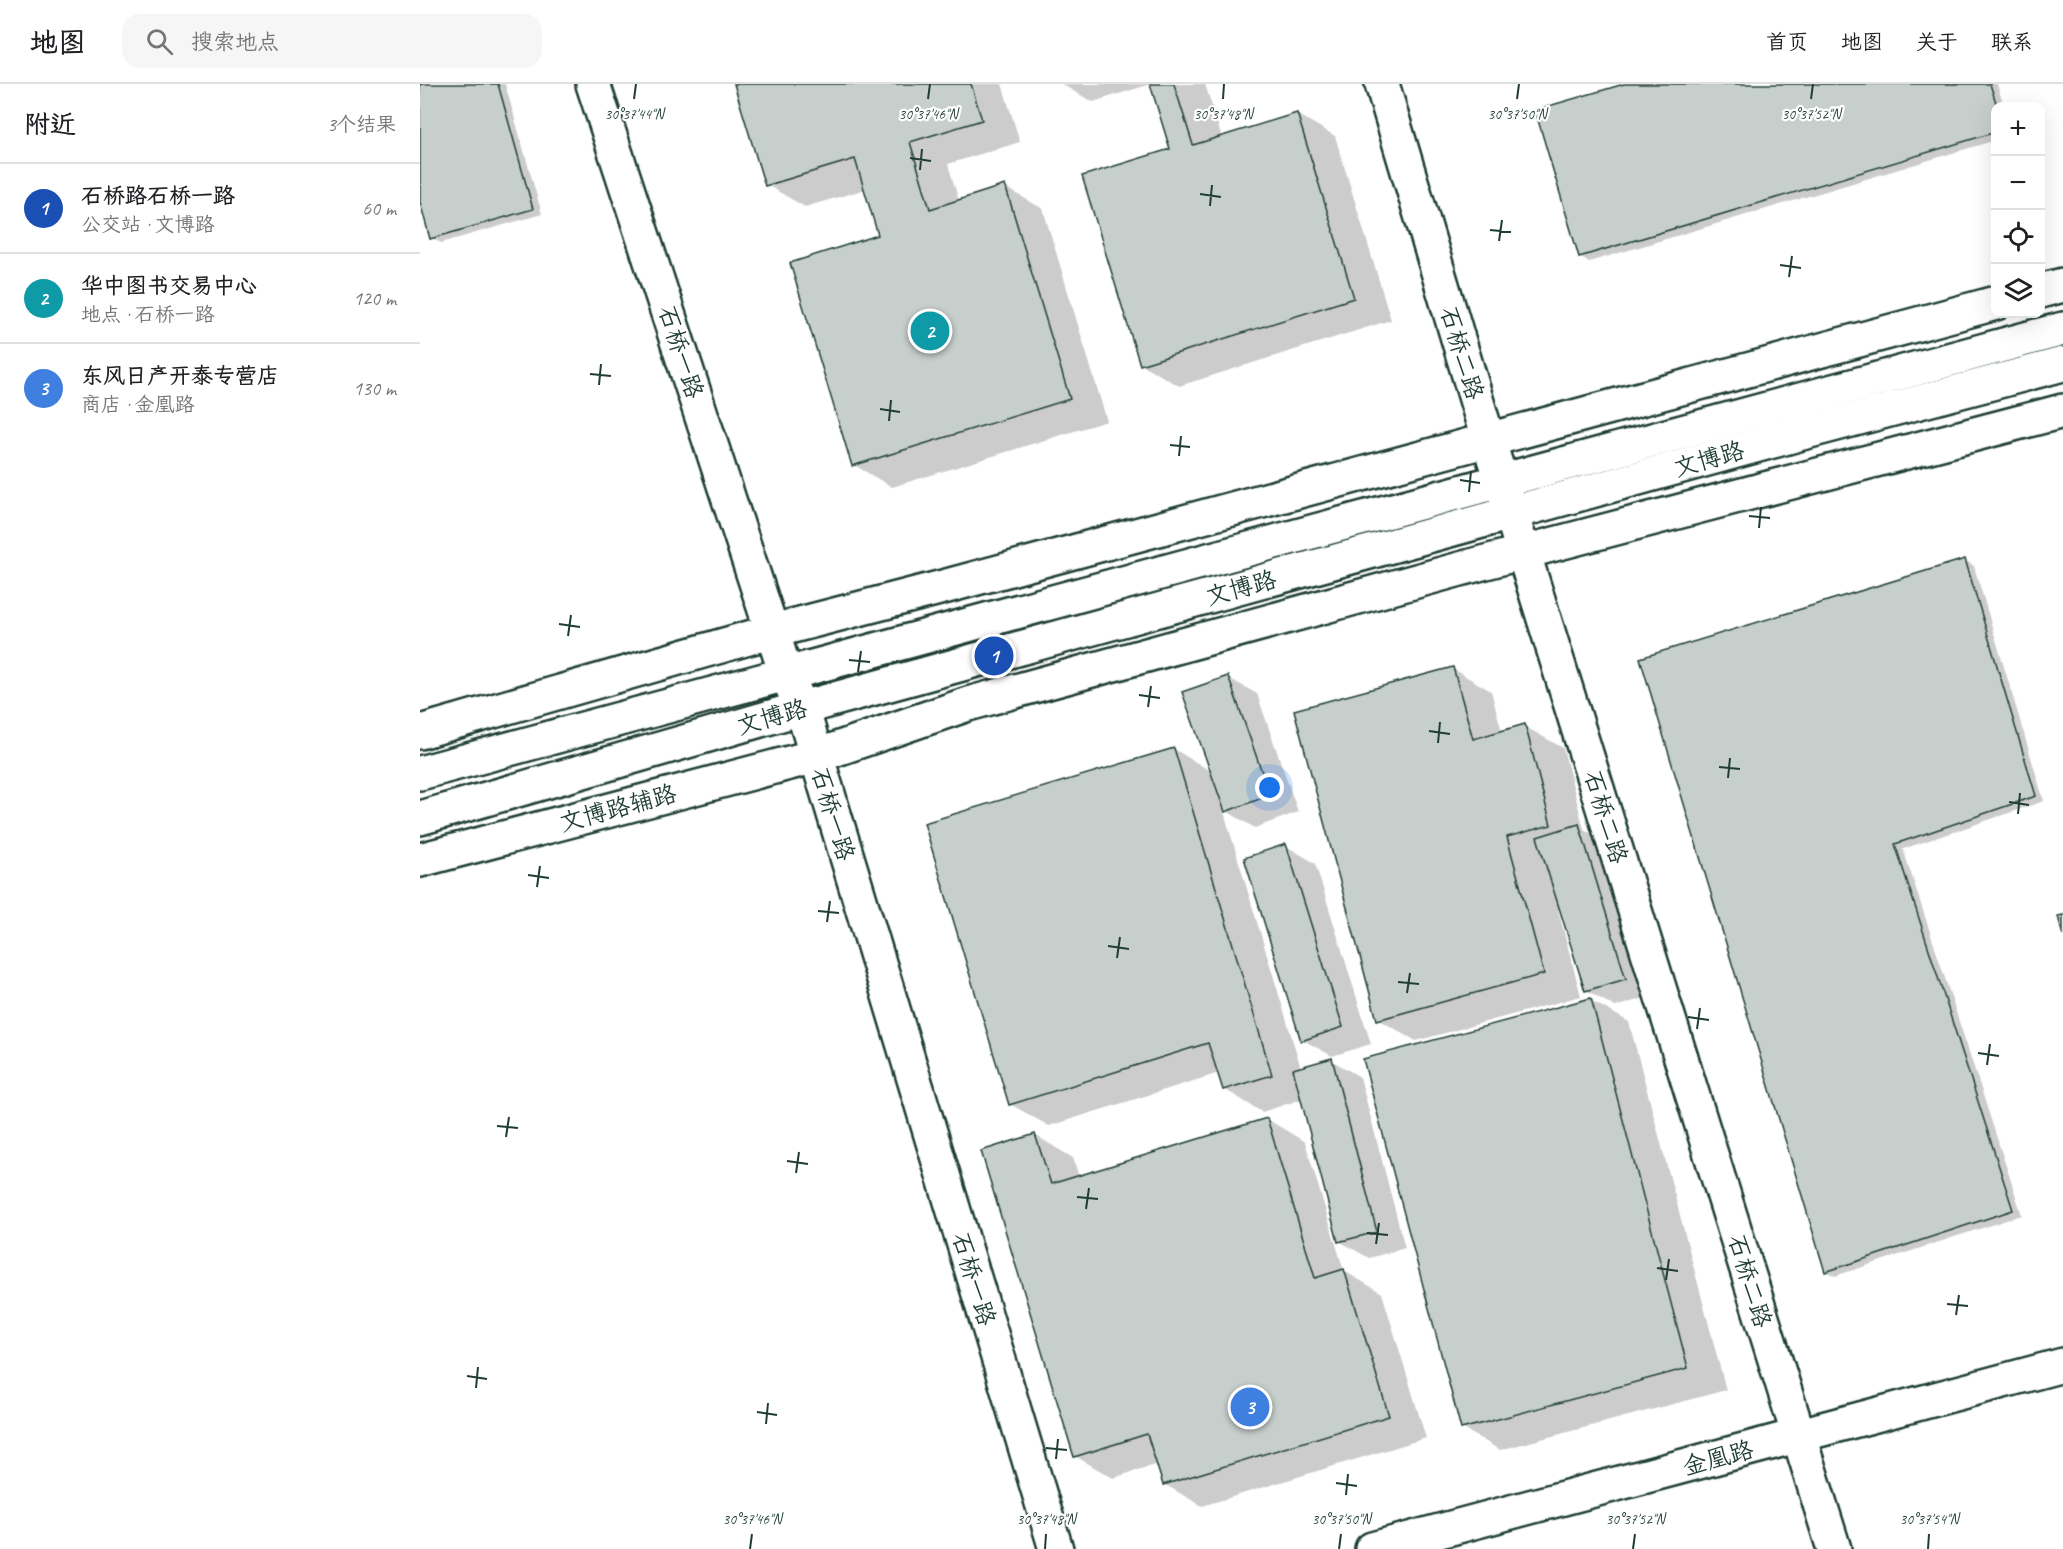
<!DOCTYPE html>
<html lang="zh">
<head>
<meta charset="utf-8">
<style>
	body { margin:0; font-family:Caveat,"LXGW WenKai TC",sans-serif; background:#f6f6f6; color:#202124 }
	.controls { position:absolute; right:18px; top:18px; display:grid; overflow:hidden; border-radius:12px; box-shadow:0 6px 24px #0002 }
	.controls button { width:54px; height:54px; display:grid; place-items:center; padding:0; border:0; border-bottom:2px solid #e0e0e0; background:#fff; color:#202124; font:30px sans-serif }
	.you { position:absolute; left:850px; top:704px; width:21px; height:21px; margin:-15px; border:4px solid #fff; border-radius:50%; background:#1a73e8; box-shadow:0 0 0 9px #1a73e833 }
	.badge { display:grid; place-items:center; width:39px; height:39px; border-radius:50%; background:#1f6fb2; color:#fff; font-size:20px; font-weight:700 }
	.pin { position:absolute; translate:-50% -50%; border:3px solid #fff; box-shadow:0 2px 6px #0006 }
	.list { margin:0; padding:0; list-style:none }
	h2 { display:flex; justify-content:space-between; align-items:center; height:78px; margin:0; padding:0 24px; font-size:26px }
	h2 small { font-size:20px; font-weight:400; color:#757577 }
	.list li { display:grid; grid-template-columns:39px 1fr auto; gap:18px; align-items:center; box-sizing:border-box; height:90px; padding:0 24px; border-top:2px solid #e0e0e0 }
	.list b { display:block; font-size:22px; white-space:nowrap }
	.list p { margin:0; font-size:20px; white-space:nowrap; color:#757577 }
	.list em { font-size:20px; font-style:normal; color:#757577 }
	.icon { flex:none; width:33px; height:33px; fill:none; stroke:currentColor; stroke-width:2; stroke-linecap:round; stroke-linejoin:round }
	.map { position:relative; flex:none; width:1643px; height:1465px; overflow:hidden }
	header { display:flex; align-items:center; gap:36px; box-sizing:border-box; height:84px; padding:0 30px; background:#fff; border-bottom:2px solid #e0e0e0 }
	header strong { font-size:28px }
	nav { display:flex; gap:33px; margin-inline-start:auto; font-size:21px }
	.search { width:420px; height:54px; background:#f6f6f6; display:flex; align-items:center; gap:15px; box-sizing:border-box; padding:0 21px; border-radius:18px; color:#757577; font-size:22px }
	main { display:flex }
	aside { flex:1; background:#fff }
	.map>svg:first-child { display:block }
</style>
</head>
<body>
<header>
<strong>地图</strong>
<div class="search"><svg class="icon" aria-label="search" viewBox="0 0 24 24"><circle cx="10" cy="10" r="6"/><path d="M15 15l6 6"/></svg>搜索地点</div>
<nav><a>首页</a><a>地图</a><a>关于</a><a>联系</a></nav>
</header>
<main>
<aside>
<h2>附近<small>3个结果</small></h2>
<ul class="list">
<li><span class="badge" style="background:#1a4fb4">1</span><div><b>石桥路石桥一路</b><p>公交站 · 文博路</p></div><em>60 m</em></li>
<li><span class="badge" style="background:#0f9aa8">2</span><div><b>华中图书交易中心</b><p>地点 · 石桥一路</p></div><em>120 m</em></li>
<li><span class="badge" style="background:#3f7fe0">3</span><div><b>东风日产开泰专营店</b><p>商店 · 金凰路</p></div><em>130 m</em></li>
</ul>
</aside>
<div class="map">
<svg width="1643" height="1465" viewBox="0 0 1643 1465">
	<rect width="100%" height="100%" fill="#fff"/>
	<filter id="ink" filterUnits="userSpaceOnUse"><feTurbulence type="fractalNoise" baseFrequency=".0167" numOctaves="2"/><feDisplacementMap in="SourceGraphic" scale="12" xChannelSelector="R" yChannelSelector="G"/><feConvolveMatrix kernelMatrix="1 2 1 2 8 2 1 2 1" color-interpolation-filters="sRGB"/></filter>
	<g filter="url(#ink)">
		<!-- shadow -->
		<g fill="#0003">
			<path d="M 0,0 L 85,0 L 122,130 L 21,159 L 12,154 L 0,112 Z"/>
			<path d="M 316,0 L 582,0 L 600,58 L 528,80 L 539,117 L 585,103 L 623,125 L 687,337 L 472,403 L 434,381 L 460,152 L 446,105 L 385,123 L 347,101 Z"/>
			<path d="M 641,0 L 731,0 L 673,18 Z"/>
			<path d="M 732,0 L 785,0 L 802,54 L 877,30 L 915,52 L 971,236 L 759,302 L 721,280 L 752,66 Z"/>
			<path d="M 1209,0 L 1577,0 L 1584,22 L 1576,22 L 1576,56 L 1169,178 L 1160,172 Z"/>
			<path d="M 1545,476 L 1554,482 L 1624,717 L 1483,765 L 1602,1131 L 1415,1192 L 1406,1187 L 1222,575 Z"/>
			<path d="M 1033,585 L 1071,607 L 1082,648 L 1104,642 L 1143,664 L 1164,745 L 1187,759 L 1234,911 L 1195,923 L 1166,906 L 1141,825 L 1138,826 L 1161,912 L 996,957 L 958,935 Z"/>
			<path d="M 807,593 L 837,610 L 878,728 L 835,744 L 803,725 L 881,984 L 911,976 L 940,993 L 985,1164 L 949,1174 L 919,1157 L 882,1015 L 842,1028 L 804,1005 L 799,989 L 629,1042 L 590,1020 L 754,665 L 792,688 Z"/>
			<path d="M 866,762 L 895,779 L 951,960 L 912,972 L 883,956 Z"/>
			<path d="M 1170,916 L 1209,938 L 1306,1306 L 1080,1366 L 1042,1344 Z"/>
			<path d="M 847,1035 L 885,1058 L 924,1187 L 962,1209 L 1006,1354 L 782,1422 L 744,1400 L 738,1380 L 693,1394 L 655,1372 L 615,1051 L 653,1074 L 659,1093 Z"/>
		</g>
		<!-- building -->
		<g fill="#c7cfcc" stroke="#1f3d34" stroke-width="1.5">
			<path d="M 0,0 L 78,0 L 113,125 L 10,155 L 0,118 Z"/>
			<path d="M 314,0 L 551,0 L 562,36 L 490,58 L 510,125 L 585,101 L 650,315 L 432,382 L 370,179 L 458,151 L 435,75 L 345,102 Z"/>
			<path d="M 730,0 L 754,0 L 773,61 L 877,29 L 934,214 L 720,281 L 662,92 L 750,65 Z"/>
			<path d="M 1204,0 L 1570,0 L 1577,22 L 1576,22 L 1576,48 L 1159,173 L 1115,26 Z"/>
			<path d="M 1545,475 L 1616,712 L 1475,760 L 1593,1126 L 1405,1188 L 1220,574 Z"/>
			<path d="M 1033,583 L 1053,655 L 1105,640 L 1131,741 L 1087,753 L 1124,890 L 957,936 L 874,626 Z"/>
			<path d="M 808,592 L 850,711 L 805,728 L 762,608 Z"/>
			<path d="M 754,664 L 852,991 L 803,1006 L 788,959 L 589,1021 L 504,739 Z"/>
			<path d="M 1159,740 L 1206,895 L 1165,907 L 1117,753 Z"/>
			<path d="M 866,760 L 923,943 L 881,957 L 824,774 Z"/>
			<path d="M 1643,831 L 1643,852 L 1638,832 Z"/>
			<path d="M 1171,914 L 1268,1284 L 1041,1345 L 943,975 Z"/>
			<path d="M 912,974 L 957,1148 L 918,1158 L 873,985 Z"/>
			<path d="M 847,1034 L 895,1194 L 924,1185 L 969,1332 L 743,1401 L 727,1350 L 654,1373 L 561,1067 L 615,1050 L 631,1100 Z"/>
		</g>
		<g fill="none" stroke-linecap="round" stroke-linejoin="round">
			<!-- street casing -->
			<g stroke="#1f3d34" stroke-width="38">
				<g id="street">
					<path d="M 173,0 L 366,590"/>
					<path d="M 962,0 L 1068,355"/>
					<path d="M 1620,207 L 1643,201"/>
					<path d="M 0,648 L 353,547 L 527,502 L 1576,219"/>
					<path d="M 0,776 L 396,672 L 548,620 L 1062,479 L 1643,327"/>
				</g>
			</g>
			<!-- secondary casing -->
			<g stroke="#1f3d34" stroke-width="38">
				<g id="secondary">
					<path d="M 1068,355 L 1414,1465"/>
					<path d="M 373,605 L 382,624 L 636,1465"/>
					<path d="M 0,689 L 1643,245"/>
					<path d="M 0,734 L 382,624 L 1382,349 L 1643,280"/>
					<path d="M 952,1465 L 1643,1281"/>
				</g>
			</g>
			<!-- street -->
			<use href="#street" stroke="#fff" stroke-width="33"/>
			<!-- secondary -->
			<use href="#secondary" stroke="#fff" stroke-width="33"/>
		</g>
	</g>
	<!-- ticks -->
	<path fill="none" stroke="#1f3d34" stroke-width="2" d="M 214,15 L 216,0M 508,15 L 510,0M 803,15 L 804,0M 1097,15 L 1099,0M 1391,15 L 1393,0M 490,74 L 511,77M 500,86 L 502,65M 780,110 L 801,113M 790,122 L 792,101M 1070,146 L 1091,148M 1079,157 L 1082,136M 1360,181 L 1381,184M 1369,193 L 1372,172M 170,290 L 191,292M 179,301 L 181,280M 460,325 L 480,328M 469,337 L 471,316M 750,361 L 770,363M 759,372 L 761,352M 1040,396 L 1060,399M 1049,408 L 1051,387M 1329,432 L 1350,434M 1339,444 L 1341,423M 139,540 L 160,543M 148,552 L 151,531M 429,576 L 450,578M 438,588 L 441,567M 719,611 L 740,614M 728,623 L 731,602M 1009,647 L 1030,650M 1018,659 L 1020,638M 1299,683 L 1320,685M 1308,694 L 1310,674M 1589,718 L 1609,721M 1598,730 L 1600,709M 108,791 L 129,794M 117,803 L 120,782M 398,827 L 419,829M 407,838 L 410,817M 688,862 L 709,865M 697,874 L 700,853M 978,898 L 999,900M 987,909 L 990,889M 1268,933 L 1289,936M 1277,945 L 1280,924M 1558,969 L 1579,972M 1567,981 L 1570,960M 77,1042 L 98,1044M 86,1053 L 89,1033M 367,1077 L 388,1080M 376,1089 L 379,1068M 657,1113 L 678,1115M 666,1125 L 669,1104M 947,1149 L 968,1151M 956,1160 L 959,1139M 1237,1184 L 1258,1187M 1246,1196 L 1249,1175M 1527,1220 L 1548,1222M 1536,1231 L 1539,1211M 47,1292 L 67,1295M 56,1304 L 58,1283M 337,1328 L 357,1331M 346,1340 L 348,1319M 626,1364 L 647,1366M 636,1375 L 638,1355M 916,1399 L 937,1402M 926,1411 L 928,1390M 330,1465 L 332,1450M 625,1465 L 626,1450M 919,1465 L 921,1450M 1213,1465 L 1215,1450M 1508,1465 L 1509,1450"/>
	<g text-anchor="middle" stroke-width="4.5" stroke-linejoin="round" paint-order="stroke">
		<!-- street labels -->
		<g font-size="24" fill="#1f3d34" stroke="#fff">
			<text transform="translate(261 268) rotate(72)" y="8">石桥一路</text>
			<text transform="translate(1042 269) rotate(73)" y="8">石桥二路</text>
			<text transform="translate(1289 375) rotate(-16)" y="8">文博路</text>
			<text transform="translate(821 504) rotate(-15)" y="8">文博路</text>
			<text transform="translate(352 633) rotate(-16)" y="8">文博路</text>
			<text transform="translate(198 724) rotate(-15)" y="8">文博路辅路</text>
			<text transform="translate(413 730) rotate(73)" y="8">石桥一路</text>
			<text transform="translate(1186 733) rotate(73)" y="8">石桥二路</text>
			<text transform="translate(554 1195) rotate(73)" y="8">石桥一路</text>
			<text transform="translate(1330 1197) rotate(73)" y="8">石桥二路</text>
			<text transform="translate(1298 1374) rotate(-15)" y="8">金凰路</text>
		</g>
	</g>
	<g font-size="15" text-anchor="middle" fill="#1f3d34" stroke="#fff" stroke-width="4.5" stroke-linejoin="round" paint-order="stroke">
		<text x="214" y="35">30°37'44"N</text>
		<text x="508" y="35">30°37'46"N</text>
		<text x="803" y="35">30°37'48"N</text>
		<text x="1097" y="35">30°37'50"N</text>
		<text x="1391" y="35">30°37'52"N</text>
		<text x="332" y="1440">30°37'46"N</text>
		<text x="626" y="1440">30°37'48"N</text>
		<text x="921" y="1440">30°37'50"N</text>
		<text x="1215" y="1440">30°37'52"N</text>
		<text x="1509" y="1440">30°37'54"N</text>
	</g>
</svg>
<div class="controls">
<button>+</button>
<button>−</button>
<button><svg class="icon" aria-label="locate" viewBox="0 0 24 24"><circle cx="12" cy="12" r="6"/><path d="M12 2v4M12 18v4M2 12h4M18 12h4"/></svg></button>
<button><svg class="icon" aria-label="layers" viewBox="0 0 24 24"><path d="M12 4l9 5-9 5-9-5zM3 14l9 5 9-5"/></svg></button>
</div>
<div class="you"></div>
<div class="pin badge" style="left:574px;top:572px;background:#1a4fb4">1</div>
<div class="pin badge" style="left:510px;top:247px;background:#0f9aa8">2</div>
<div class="pin badge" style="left:830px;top:1323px;background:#3f7fe0">3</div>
</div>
</main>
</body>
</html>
